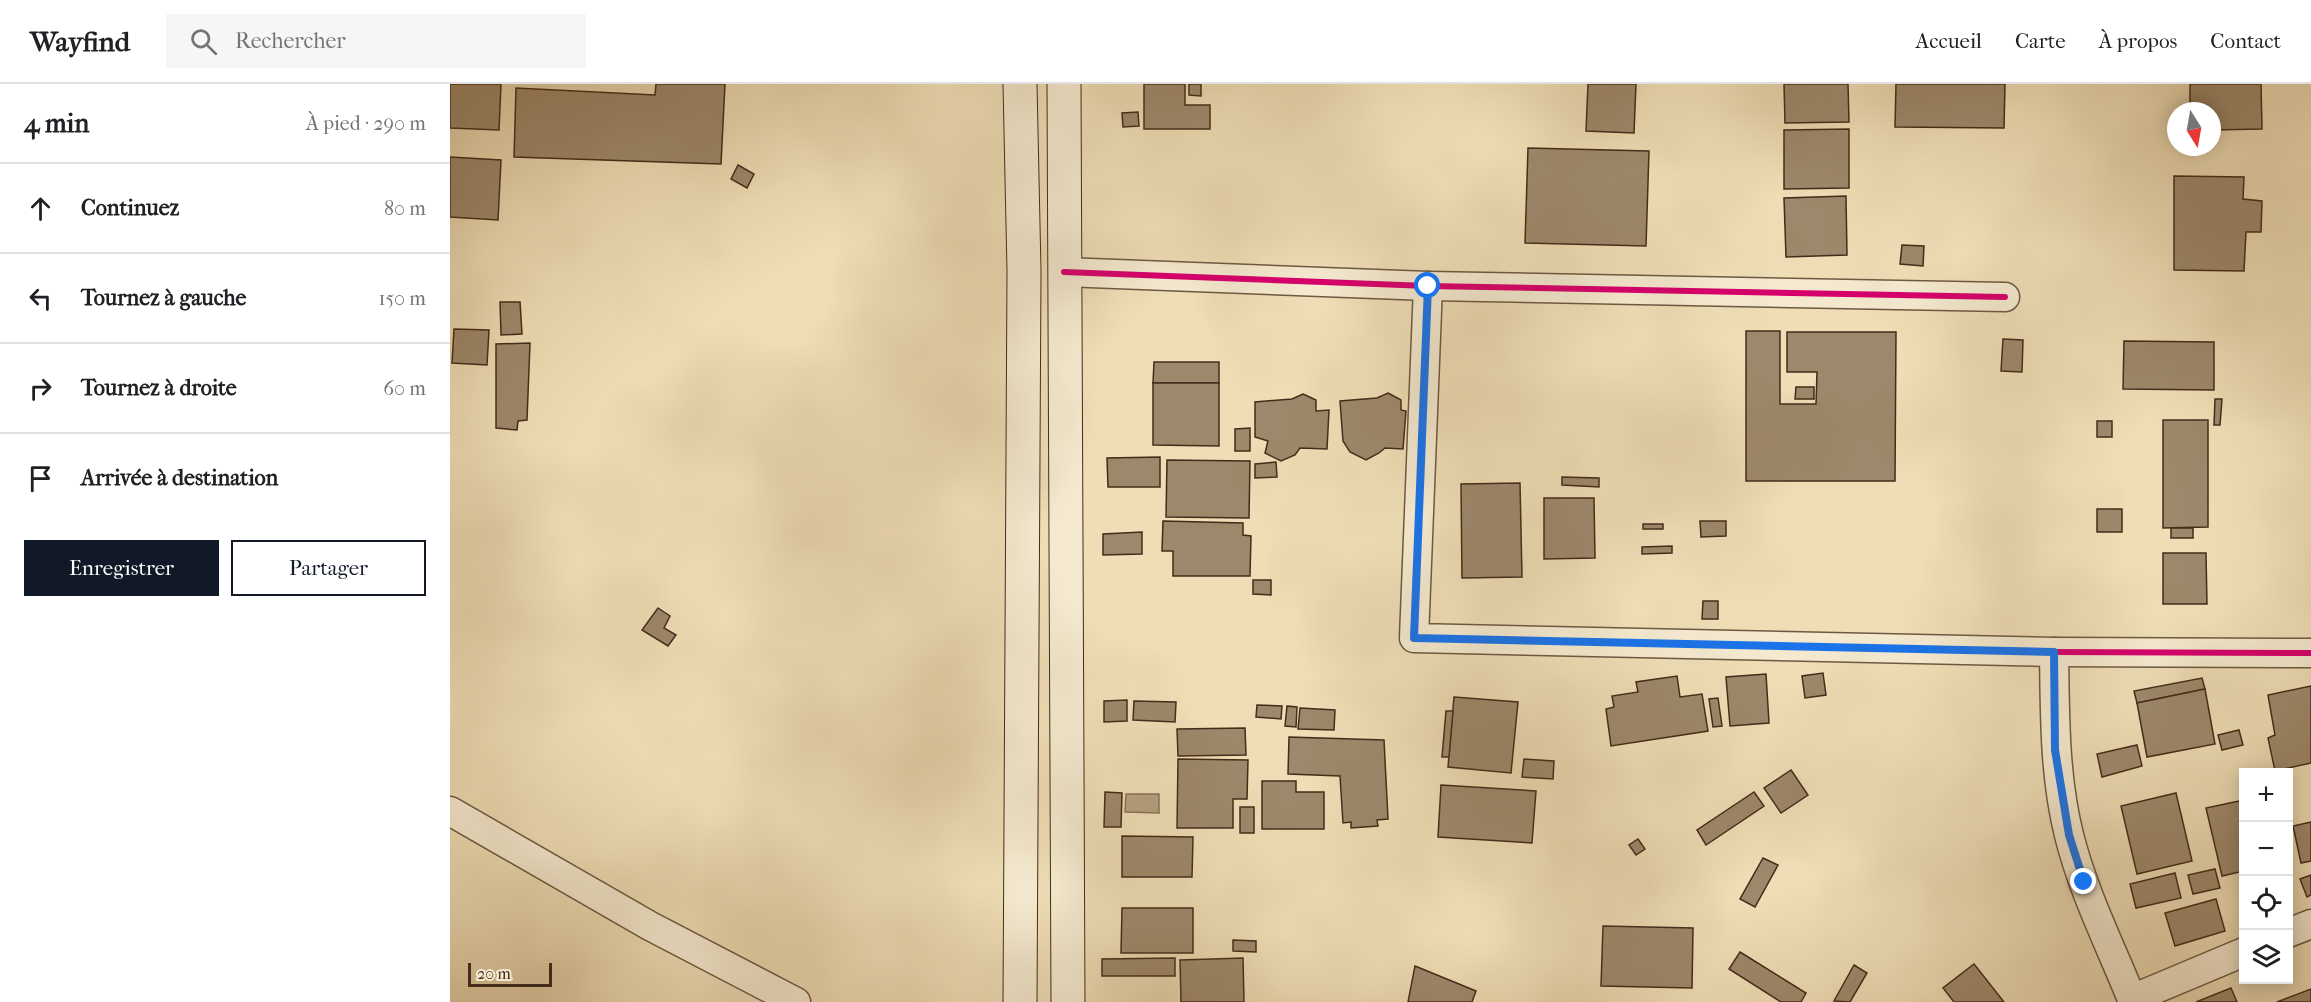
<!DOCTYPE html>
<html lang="fr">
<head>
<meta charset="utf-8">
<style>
	body { margin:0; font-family:"IM FELL French Canon",serif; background:#f6f6f6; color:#202124 }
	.controls { position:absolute; right:18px; bottom:18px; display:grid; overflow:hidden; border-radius:0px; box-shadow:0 3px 15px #0003 }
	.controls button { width:54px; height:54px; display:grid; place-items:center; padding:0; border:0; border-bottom:2px solid #e0e0e0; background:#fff; color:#202124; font:30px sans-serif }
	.compass { position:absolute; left:1717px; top:18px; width:54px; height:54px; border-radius:50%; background:#fff; box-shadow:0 3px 15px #0003; rotate:169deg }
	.scale { position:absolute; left:18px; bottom:15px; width:84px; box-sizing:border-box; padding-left:6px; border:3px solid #452b1a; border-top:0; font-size:16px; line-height:21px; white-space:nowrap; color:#452b1a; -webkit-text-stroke:4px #f4e9cf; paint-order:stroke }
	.stop { position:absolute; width:18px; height:18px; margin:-14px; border:4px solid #1a73e8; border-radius:50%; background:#fff }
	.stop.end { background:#1a73e8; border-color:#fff; box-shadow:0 2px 6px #0008 }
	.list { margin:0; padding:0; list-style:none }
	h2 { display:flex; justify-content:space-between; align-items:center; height:78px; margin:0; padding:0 24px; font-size:26px }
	h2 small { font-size:20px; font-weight:400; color:#757577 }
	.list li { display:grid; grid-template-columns:39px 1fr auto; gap:18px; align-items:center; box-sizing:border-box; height:90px; padding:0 24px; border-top:2px solid #e0e0e0 }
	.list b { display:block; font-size:22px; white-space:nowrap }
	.list em { font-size:20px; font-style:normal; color:#757577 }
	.actions { display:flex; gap:12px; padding:18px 24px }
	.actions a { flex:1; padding:14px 0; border:2px solid #111827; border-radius:0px; text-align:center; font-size:21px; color:#111827 }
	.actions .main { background:#111827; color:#fff }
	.icon { flex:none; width:33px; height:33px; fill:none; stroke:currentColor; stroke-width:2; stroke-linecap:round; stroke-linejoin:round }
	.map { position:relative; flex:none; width:1861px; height:918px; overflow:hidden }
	header { display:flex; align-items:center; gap:36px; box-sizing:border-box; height:84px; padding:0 30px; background:#fff; border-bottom:2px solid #e0e0e0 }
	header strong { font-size:28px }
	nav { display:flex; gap:33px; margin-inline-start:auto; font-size:21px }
	.search { width:420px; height:54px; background:#f6f6f6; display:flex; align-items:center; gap:15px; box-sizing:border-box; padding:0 21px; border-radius:0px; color:#757577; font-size:22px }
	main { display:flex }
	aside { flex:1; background:#fff }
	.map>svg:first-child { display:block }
</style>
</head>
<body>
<header>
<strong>Wayfind</strong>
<div class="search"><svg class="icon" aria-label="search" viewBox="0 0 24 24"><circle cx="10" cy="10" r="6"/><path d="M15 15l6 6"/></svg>Rechercher</div>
<nav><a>Accueil</a><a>Carte</a><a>À propos</a><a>Contact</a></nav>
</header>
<main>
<aside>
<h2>4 min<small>À pied · 290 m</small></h2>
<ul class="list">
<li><svg class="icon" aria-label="ahead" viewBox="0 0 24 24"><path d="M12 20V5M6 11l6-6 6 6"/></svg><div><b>Continuez</b></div><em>80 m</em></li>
<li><svg class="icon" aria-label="left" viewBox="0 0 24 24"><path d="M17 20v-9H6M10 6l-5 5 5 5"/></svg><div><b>Tournez à gauche</b></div><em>150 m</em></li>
<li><svg class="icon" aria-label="right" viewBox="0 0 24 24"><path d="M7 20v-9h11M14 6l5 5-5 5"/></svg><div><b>Tournez à droite</b></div><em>60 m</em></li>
<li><svg class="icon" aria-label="arrive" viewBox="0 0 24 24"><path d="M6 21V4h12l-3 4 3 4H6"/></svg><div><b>Arrivée à destination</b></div></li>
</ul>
<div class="actions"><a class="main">Enregistrer</a><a>Partager</a></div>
</aside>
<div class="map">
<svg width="1861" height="918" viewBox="0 0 1861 918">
	<rect width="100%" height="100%" fill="#eeddb5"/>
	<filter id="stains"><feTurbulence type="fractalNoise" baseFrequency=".00333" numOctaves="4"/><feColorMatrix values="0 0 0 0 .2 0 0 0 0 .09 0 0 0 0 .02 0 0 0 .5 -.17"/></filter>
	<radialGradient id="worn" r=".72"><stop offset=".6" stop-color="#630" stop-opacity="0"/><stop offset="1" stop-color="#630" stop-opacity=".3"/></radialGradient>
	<!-- water -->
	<path fill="#b5a080" stroke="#887157" stroke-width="1.5" d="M 676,710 L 709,710 L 709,729 L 675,728 Z"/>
	<!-- building -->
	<g fill="#9d886b" stroke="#452b1a" stroke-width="1.5">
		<path d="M 0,0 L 51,0 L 49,46 L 0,44 Z"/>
		<path d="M 206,0 L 275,0 L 271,80 L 64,73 L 66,4 L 205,11 Z"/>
		<path d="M 694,0 L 735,0 L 735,21 L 760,21 L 760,45 L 694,45 Z"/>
		<path d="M 739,0 L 751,0 L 751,12 L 739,11 Z"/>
		<path d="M 1138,0 L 1186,0 L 1184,49 L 1136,47 Z"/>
		<path d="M 1334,0 L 1398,0 L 1399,38 L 1335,39 Z"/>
		<path d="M 1446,0 L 1555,0 L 1554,44 L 1445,43 Z"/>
		<path d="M 1740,0 L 1811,0 L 1812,45 L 1762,46 L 1762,27 L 1740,27 Z"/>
		<path d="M 688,28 L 689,42 L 673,43 L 672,29 Z"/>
		<path d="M 1399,45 L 1399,104 L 1334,105 L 1334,46 Z"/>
		<path d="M 1078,64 L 1199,67 L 1196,162 L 1075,159 Z"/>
		<path d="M 0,73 L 51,76 L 48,136 L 0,133 Z"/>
		<path d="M 288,81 L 304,90 L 297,104 L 281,95 Z"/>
		<path d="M 1724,92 L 1794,93 L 1793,115 L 1812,117 L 1811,148 L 1796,148 L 1794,187 L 1724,186 Z"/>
		<path d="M 1396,112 L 1397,171 L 1336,173 L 1334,114 Z"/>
		<path d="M 1452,161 L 1474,162 L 1473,182 L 1450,180 Z"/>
		<path d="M 50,218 L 70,218 L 72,250 L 51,251 Z"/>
		<path d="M 4,245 L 39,246 L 37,281 L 2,279 Z"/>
		<path d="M 1296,247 L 1330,247 L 1330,320 L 1366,320 L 1367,288 L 1337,288 L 1337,248 L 1446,248 L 1445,397 L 1296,397 Z"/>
		<path d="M 1553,255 L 1573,256 L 1572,288 L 1551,287 Z"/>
		<path d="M 1674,257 L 1764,258 L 1764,306 L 1673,305 Z"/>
		<path d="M 80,259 L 77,336 L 68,337 L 67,346 L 46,344 L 46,260 Z"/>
		<path d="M 704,278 L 769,278 L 769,299 L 703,299 Z"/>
		<path d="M 703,299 L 769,299 L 769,362 L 703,361 Z"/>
		<path d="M 1346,303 L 1364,303 L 1364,315 L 1345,315 Z"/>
		<path d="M 938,309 L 951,316 L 951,326 L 956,327 L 953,365 L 935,364 L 929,369 L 916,376 L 900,368 L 893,357 L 890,317 L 927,314 Z"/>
		<path d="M 853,310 L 866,316 L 866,327 L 879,326 L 877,365 L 850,364 L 845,371 L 831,377 L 815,369 L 818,357 L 805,353 L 805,318 L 842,315 Z"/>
		<path d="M 1765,315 L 1772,315 L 1770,341 L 1764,341 Z"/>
		<path d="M 1713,336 L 1758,336 L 1758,443 L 1713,444 Z"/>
		<rect x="1647" y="337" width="15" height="16"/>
		<path d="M 800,344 L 800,367 L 785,367 L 785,345 Z"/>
		<path d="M 710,373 L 710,403 L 658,403 L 657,374 Z"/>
		<path d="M 717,376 L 800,377 L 799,434 L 716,433 Z"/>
		<path d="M 826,378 L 827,393 L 805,394 L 805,380 Z"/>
		<path d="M 1112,393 L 1149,394 L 1149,403 L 1112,401 Z"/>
		<path d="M 1070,399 L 1072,493 L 1012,494 L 1011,400 Z"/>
		<path d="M 1094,414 L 1144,414 L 1145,474 L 1094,475 Z"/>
		<rect x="1647" y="425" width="25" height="23"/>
		<path d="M 713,437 L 793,439 L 793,451 L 801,452 L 800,492 L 723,492 L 723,467 L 712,467 Z"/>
		<path d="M 1250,437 L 1276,437 L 1276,452 L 1251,453 Z"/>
		<rect x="1193" y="440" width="20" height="5"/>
		<rect x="1721" y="444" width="22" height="10"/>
		<path d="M 692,448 L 692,470 L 653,471 L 653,450 Z"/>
		<path d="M 1222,462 L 1222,469 L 1192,470 L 1192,463 Z"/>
		<path d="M 1713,469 L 1756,469 L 1757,520 L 1713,520 Z"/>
		<path d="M 803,496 L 821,496 L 821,511 L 803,510 Z"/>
		<path d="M 1253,517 L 1268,517 L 1268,535 L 1252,535 Z"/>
		<path d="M 208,524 L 220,532 L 214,544 L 226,551 L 218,562 L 192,546 Z"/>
		<path d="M 1373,589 L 1376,611 L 1355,614 L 1352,592 Z"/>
		<path d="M 1316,590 L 1319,639 L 1280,642 L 1276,593 Z"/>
		<path d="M 1227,592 L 1230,613 L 1252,610 L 1258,647 L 1161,662 L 1156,625 L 1164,623 L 1162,612 L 1188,608 L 1186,598 Z"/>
		<path d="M 1752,594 L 1755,605 L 1687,619 L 1684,607 Z"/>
		<path d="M 1861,602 L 1861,679 L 1825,687 L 1818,654 L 1825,651 L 1818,611 Z"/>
		<path d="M 1755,605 L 1765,660 L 1697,673 L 1687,619 Z"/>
		<path d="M 1004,613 L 1068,618 L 1061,689 L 998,683 Z"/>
		<path d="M 1268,614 L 1272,642 L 1263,643 L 1259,615 Z"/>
		<path d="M 677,616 L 677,637 L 654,638 L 654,617 Z"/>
		<path d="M 684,617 L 726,618 L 725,638 L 683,636 Z"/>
		<path d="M 807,621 L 832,622 L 831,635 L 806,633 Z"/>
		<path d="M 837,622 L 847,623 L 846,643 L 835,642 Z"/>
		<path d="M 850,624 L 885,626 L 884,646 L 848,645 Z"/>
		<path d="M 996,627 L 1003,627 L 999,673 L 992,673 Z"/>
		<path d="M 795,644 L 796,671 L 728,672 L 727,645 Z"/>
		<path d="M 1789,646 L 1793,661 L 1772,666 L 1768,651 Z"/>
		<path d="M 839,653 L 934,656 L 938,735 L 927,736 L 928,742 L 901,744 L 901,738 L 893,739 L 890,692 L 838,690 Z"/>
		<path d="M 1687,661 L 1692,682 L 1652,693 L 1647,670 Z"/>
		<path d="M 728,675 L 798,676 L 797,715 L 783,715 L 783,744 L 727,744 Z"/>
		<path d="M 1074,675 L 1104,677 L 1103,695 L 1072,693 Z"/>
		<path d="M 1341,686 L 1358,711 L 1331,729 L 1314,704 Z"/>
		<path d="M 812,697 L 846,697 L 846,708 L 874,708 L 874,745 L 812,745 Z"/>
		<path d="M 991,701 L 1086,707 L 1082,759 L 988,753 Z"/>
		<path d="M 655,708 L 672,709 L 671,743 L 654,743 Z"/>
		<path d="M 1304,708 L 1314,722 L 1256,761 L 1247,746 Z"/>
		<path d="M 1726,709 L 1742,777 L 1687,790 L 1671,722 Z"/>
		<path d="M 1794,716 L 1794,787 L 1772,792 L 1756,724 Z"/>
		<rect x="790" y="723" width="14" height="26"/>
		<path d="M 1861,738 L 1861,777 L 1851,779 L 1843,742 Z"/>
		<path d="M 672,752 L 743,753 L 742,793 L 672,793 Z"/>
		<path d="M 1188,755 L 1195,765 L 1186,771 L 1179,761 Z"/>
		<path d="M 1313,774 L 1328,781 L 1305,823 L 1290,815 Z"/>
		<path d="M 1765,785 L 1770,804 L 1743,810 L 1738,791 Z"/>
		<path d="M 1725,789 L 1731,814 L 1686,824 L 1680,800 Z"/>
		<path d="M 1861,791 L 1861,811 L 1857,813 L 1850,795 Z"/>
		<path d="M 1766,815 L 1775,847 L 1725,862 L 1715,829 Z"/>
		<path d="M 672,824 L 743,824 L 743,869 L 671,869 Z"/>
		<path d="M 1153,842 L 1243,844 L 1242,904 L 1151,902 Z"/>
		<path d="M 783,856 L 806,857 L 806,868 L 783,867 Z"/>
		<path d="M 1290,868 L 1356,909 L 1351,918 L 1331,918 L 1279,885 Z"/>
		<path d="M 725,874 L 725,892 L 652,892 L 652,875 Z"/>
		<path d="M 793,874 L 794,918 L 731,918 L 730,876 Z"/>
		<path d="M 1524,880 L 1554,918 L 1504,918 L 1493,904 Z"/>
		<path d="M 1404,881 L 1417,889 L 1400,918 L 1384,917 Z"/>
		<path d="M 965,882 L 1026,907 L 1022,918 L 958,918 Z"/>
		<path d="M 1781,904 L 1787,918 L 1746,918 Z"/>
		<path d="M 1861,905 L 1861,918 L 1827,918 Z"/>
	</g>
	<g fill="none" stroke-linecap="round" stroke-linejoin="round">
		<!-- street casing -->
		<g stroke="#6f5841" stroke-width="31">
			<g id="street">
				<path d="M 614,188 L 978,202 L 1555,213"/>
				<path d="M 978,202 L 964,554 L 1604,568 L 1861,569"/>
				<path d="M 1604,568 C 1605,630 1604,691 1619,751 C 1633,808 1661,863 1683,918"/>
				<path d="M 0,727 L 200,842 L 346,918"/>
				<path d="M 1838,849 L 1861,840"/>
				<path d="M 1682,915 L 1794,868"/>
			</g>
		</g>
		<!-- secondary casing -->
		<g stroke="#452b1a" stroke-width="35">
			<g id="secondary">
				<path d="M 570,0 L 574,187 L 570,918"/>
				<path d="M 614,0 L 618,918"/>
			</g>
		</g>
		<!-- street -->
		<use href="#street" stroke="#f4e9cf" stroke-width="28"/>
		<!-- secondary -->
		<use href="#secondary" stroke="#f4e9cf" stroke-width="33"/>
		<!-- cycleway casing -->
		<g stroke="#f4e9cf" stroke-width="10">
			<g id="cycleway">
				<path d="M 614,188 L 978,202 L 1555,213"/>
				<path d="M 978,202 L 964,554 L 1604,568 L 1861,569"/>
			</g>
		</g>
		<!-- cycleway -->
		<use href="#cycleway" stroke="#d6006c" stroke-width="6"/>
	</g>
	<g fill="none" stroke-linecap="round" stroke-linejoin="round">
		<!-- route -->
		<path stroke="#1a73e8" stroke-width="8" d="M 978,202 L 964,554 L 1604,568 L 1605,666 L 1619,751 L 1634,798"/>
	</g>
	<rect width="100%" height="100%" filter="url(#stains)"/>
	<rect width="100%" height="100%" fill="url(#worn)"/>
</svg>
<div class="controls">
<button>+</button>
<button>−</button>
<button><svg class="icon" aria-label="locate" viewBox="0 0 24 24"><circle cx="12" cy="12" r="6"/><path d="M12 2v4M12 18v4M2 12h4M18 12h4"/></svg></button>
<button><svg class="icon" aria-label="layers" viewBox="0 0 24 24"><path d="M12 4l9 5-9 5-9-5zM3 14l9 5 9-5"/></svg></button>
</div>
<svg class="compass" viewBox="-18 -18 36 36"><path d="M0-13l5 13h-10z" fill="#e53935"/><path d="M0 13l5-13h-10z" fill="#757577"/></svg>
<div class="scale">20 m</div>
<div class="stop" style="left:978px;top:202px"></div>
<div class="stop end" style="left:1634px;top:798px"></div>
</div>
</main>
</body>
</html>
